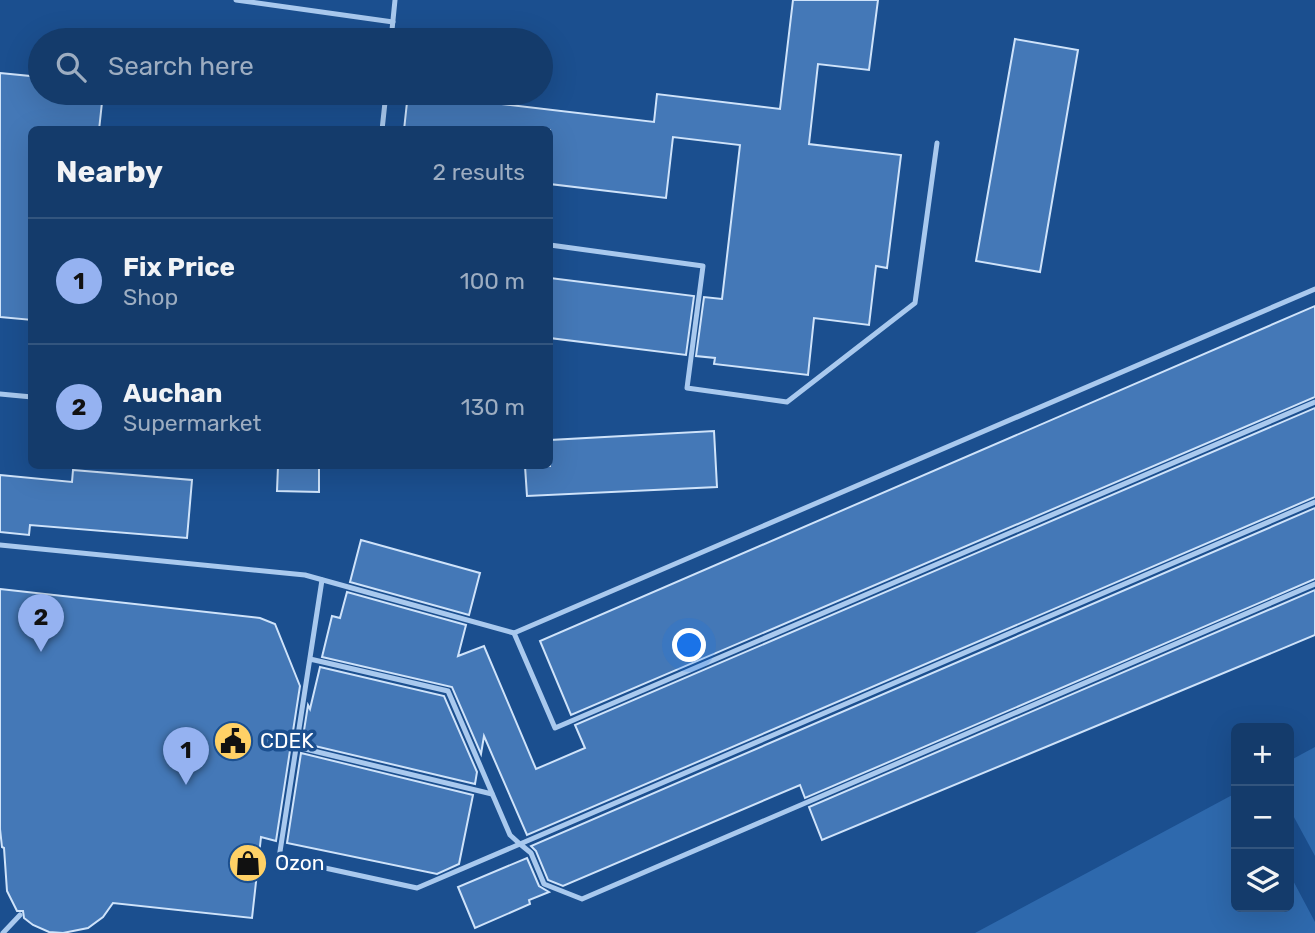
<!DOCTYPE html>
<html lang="en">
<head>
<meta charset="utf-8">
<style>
	body { margin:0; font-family:Rubik,sans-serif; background:#1d4271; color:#f1f3f6 }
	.controls { position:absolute; right:21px; bottom:21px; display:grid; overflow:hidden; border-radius:10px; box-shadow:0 7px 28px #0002 }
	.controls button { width:63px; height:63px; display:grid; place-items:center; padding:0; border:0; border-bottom:2px solid #33557e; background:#143b6b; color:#f1f3f6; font:35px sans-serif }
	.you { position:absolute; left:690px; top:646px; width:24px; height:24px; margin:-18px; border:5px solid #fff; border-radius:50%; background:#1a73e8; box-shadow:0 0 0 10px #1a73e833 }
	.badge { display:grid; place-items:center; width:46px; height:46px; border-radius:50%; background:#95b2f1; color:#111; font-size:23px; font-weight:700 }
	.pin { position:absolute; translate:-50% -58px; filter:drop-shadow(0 2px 4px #0008) }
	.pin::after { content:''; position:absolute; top:37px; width:24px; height:21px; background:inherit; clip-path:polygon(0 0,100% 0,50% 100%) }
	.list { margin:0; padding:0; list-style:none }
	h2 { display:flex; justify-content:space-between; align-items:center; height:91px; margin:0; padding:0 28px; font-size:30px }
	h2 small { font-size:23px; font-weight:400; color:#9dadc1 }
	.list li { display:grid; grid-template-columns:46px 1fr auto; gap:21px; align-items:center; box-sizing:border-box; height:126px; padding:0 28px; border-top:2px solid #33557e }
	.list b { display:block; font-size:26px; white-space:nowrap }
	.list p { margin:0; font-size:23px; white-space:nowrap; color:#9dadc1 }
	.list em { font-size:23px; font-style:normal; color:#9dadc1 }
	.icon { flex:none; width:38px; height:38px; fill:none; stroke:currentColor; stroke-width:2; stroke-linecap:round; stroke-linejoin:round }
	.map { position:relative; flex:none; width:1315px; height:933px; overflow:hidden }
	.search { position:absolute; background:#143b6b; box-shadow:0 7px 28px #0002; left:28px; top:28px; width:525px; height:77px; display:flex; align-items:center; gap:18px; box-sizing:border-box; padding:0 24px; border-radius:38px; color:#9dadc1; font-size:26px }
	.panel { position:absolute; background:#143b6b; box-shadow:0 7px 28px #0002; left:28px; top:126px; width:525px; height:343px; border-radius:10px }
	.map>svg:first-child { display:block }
</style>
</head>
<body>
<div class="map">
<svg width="1315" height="933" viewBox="0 0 1315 933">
	<rect width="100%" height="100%" fill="#1b4f8f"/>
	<!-- green -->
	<g fill="#2e69ad">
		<path d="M 1315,747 L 1315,856 L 1289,808 L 1289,761 Z"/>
		<path d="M 1236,793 L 1236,907 L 1289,907 L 1289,873 L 1315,922 L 1315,933 L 975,933 Z"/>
	</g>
	<!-- building -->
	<g fill="#4478b7" stroke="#cfe3fa" stroke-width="2">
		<path d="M 793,0 L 878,0 L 869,70 L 818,64 L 809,144 L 901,155 L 887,268 L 876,266 L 869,325 L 814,318 L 808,375 L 714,364 L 715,358 L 696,356 L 704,297 L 722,299 L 740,145 L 673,137 L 666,198 L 550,184 L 550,130 L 404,130 L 408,93 L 654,122 L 657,94 L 780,109 Z"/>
		<path d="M 1015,39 L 1078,50 L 1040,272 L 976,261 Z"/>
		<path d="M 0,73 L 40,77 L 40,93 L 103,93 L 99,130 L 32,130 L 32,320 L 0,317 Z"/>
		<path d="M 550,278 L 694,296 L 686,355 L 550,338 Z"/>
		<path d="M 1315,306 L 1315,397 L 571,715 L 540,641 Z"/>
		<path d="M 1315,408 L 1315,497 L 527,835 L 484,736 L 481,754 L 452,687 L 322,657 L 332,616 L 340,618 L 347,592 L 466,625 L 458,656 L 484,646 L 536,769 L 585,748 L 575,725 Z"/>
		<path d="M 714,431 L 717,487 L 527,496 L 525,466 L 550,466 L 550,440 Z"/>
		<path d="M 278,466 L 319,466 L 319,492 L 277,491 Z"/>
		<path d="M 73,470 L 192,480 L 187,538 L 30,525 L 29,535 L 0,532 L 0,475 L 72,482 Z"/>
		<path d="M 1315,508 L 1315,579 L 805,798 L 800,785 L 563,886 L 548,880 L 536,851 L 531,846 Z"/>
		<path d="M 361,540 L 480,573 L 469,615 L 350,582 Z"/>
		<path d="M 0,589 L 260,618 L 275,624 L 300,686 L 276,841 L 261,837 L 252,918 L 113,903 L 103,917 L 88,928 L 63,933 L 49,932 L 33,925 L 24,918 L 23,911 L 17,911 L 7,891 L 4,848 L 2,847 L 0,829 Z"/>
		<path d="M 1315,590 L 1315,635 L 822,840 L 809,807 Z"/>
		<path d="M 320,667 L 444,696 L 477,772 L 475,784 L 302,743 L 308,705 L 310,709 Z"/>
		<path d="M 301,753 L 473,795 L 459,864 L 437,874 L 287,843 Z"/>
		<path d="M 527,858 L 539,886 L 549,892 L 529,900 L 530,904 L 475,928 L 458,887 Z"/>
	</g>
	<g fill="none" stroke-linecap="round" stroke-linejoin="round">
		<!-- lane -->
		<g stroke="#a9c9ee" stroke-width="5">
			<path d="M 236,0 L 393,22"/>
			<path d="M 391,40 L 395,0"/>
			<path d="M 382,130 L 386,93"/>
			<path d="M 550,245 L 703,266 L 687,388 L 787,402 L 915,303 L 937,143"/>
			<path d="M 0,394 L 32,397"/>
			<path d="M 1315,502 L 520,844 L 531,853 L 544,884 L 582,899 L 1315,584"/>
			<path d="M 0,545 L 305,575 L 514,633 L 1315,289"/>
			<path d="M 514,633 L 555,728 L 1315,402"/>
			<path d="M 310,659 L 448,691 L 510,835 L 520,844 L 417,888 L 279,858 L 322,580"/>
			<path d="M 297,747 L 492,794"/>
			<path d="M 3,933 L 20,915"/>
		</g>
	</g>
	<!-- icons -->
	<defs>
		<g id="civic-disc" transform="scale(2.0125)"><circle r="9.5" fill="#ffd166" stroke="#1b4f8f"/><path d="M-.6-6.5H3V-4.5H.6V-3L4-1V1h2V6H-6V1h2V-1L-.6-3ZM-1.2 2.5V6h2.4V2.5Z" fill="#111"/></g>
		<g id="shop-disc" transform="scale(2.0125)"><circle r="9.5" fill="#ffd166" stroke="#1b4f8f"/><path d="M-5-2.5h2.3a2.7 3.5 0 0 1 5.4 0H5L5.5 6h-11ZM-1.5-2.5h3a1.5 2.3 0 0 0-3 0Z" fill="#111"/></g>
	</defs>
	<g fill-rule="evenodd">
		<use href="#civic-disc" x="233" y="741"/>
		<use href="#shop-disc" x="248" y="863"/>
	</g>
	<g text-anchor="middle" stroke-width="7" stroke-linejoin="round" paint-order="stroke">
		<!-- poi labels -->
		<g font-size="21" fill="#fff" stroke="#1b4f8f" text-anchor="start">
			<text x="260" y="748">CDEK</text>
			<text x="275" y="870">Ozon</text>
		</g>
	</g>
</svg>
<div class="controls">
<button>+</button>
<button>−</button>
<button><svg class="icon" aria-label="layers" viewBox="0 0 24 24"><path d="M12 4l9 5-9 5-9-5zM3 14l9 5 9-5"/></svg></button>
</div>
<div class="you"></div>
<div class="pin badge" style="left:186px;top:785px">1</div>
<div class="pin badge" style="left:41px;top:652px">2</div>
<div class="search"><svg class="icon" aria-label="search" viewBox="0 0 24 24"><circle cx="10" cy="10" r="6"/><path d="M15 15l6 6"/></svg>Search here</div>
<section class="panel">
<h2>Nearby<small>2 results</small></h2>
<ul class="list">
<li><span class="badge">1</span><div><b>Fix Price</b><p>Shop</p></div><em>100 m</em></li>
<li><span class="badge">2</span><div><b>Auchan</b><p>Supermarket</p></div><em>130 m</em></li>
</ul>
</section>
</div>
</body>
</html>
